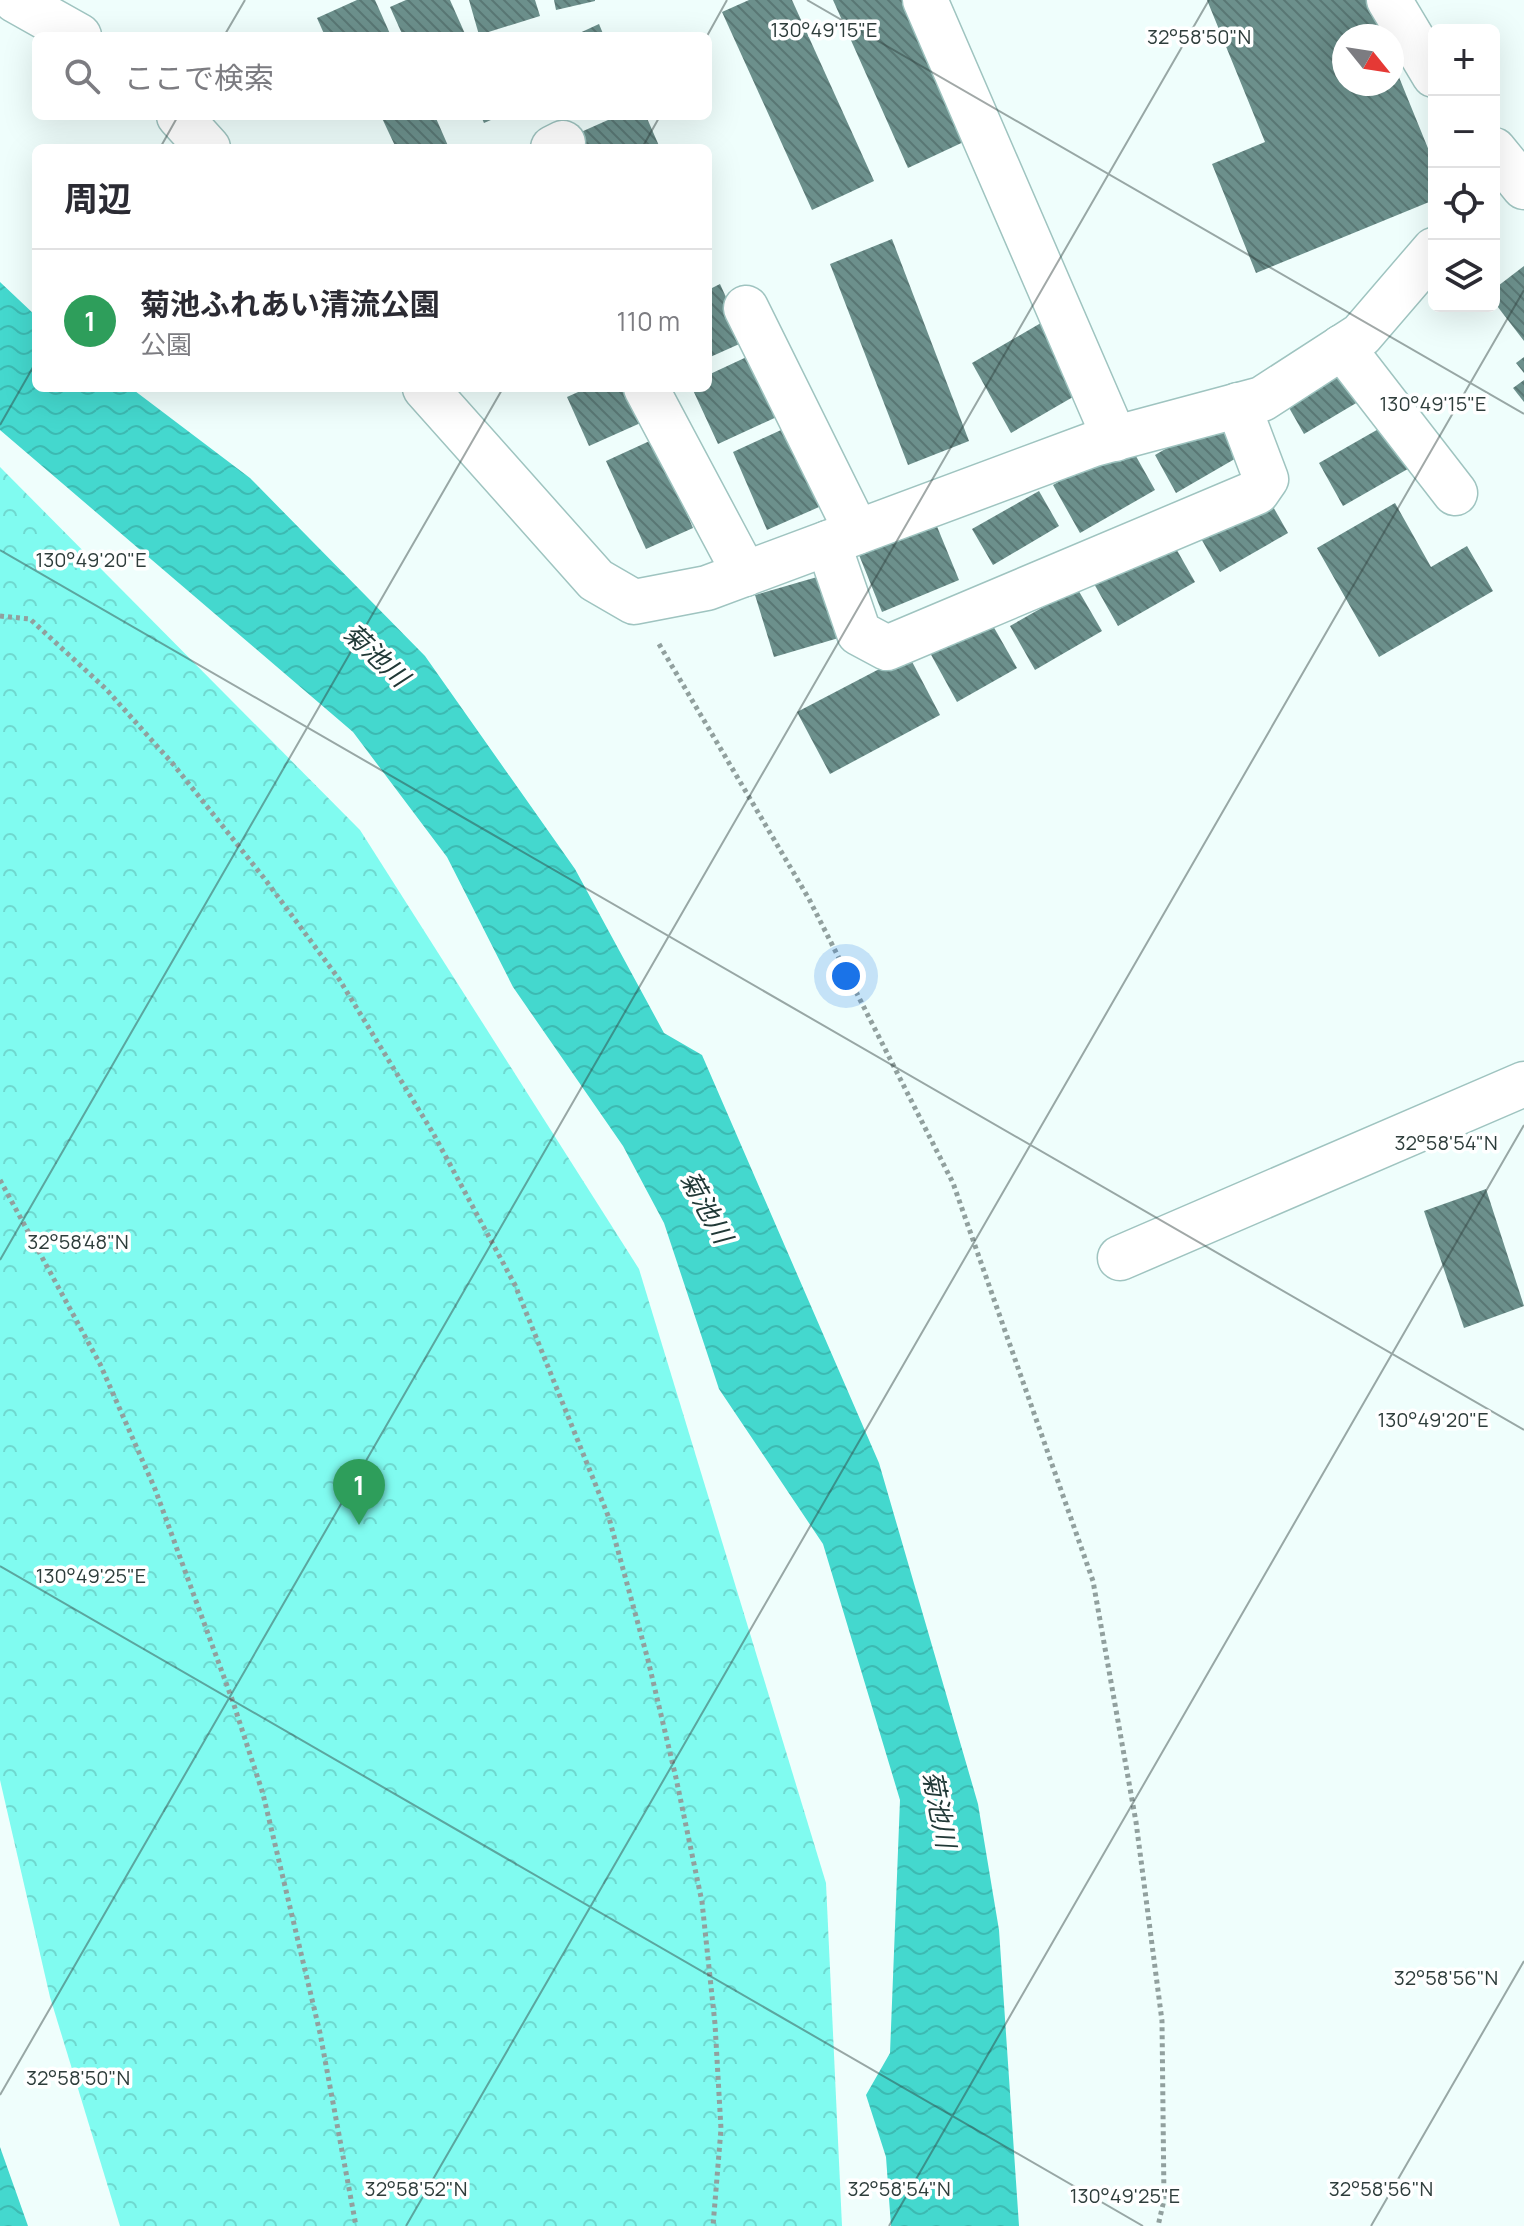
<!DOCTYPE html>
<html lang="ja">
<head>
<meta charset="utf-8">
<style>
	body { margin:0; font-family:Manrope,"Noto Sans JP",sans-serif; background:#f2f2f3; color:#2b2b33 }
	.controls { position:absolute; right:24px; top:24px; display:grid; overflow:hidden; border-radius:12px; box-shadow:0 8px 32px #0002 }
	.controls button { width:72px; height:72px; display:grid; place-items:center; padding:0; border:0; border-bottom:2px solid #e1e1e2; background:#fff; color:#2b2b33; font:40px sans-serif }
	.compass { position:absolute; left:1332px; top:24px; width:72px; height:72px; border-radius:50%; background:#fff; box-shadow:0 8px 32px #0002; rotate:120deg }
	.you { position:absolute; left:846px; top:976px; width:28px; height:28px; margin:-20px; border:6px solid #fff; border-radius:50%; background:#1a73e8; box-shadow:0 0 0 12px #1a73e833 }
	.badge { display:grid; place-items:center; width:52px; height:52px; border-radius:50%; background:#2563eb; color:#fff; font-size:26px; font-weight:700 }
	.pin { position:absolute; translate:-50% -66px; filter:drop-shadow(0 2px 4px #0008) }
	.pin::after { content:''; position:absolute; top:42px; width:28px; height:24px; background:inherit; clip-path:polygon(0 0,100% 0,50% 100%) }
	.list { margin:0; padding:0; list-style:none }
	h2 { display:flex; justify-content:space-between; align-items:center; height:104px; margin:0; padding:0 32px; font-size:34px }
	h2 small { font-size:26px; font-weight:400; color:#7c7c81 }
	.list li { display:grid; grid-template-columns:52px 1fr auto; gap:24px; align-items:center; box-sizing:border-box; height:144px; padding:0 32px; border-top:2px solid #e1e1e2 }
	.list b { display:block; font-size:30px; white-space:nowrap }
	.list p { margin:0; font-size:26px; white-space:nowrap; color:#7c7c81 }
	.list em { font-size:26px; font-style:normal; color:#7c7c81 }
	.icon { flex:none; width:44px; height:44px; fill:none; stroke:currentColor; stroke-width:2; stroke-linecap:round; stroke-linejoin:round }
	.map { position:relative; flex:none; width:1524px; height:2226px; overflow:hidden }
	.search { position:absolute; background:#fff; box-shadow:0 8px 32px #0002; left:32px; top:32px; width:680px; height:88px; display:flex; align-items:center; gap:20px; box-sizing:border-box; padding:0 28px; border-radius:12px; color:#7c7c81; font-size:30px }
	.panel { position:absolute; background:#fff; box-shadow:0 8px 32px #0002; left:32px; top:144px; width:680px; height:248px; border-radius:12px }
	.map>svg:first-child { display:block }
</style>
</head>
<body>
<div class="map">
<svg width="1524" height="2226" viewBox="0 0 1524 2226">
	<defs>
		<pattern id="park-crowns" width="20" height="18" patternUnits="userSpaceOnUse" patternTransform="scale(2)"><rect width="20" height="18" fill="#80fbf0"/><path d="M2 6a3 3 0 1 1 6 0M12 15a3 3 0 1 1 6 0" fill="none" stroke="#6fd8cf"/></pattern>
		<pattern id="water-waves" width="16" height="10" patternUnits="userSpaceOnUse" patternTransform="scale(2)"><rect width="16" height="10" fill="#44d8ce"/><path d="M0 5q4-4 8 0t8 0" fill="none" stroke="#3cbab2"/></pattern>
		<pattern id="building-back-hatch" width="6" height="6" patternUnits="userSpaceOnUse" patternTransform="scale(2)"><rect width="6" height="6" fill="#6c908c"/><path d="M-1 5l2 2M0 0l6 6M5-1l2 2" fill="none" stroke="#597774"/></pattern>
	</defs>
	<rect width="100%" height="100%" fill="#effefc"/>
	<!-- park -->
	<path fill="url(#park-crowns)" d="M 0,467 L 360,830 L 639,1269 L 826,1883 L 842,2226 L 120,2226 L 50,1997 L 0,1780 Z"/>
	<!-- water -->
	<g fill="url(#water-waves)">
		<path d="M 0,282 L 36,316 L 36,388 L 131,388 L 250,478 L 425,656 L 575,869 L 664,1033 L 702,1055 L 879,1463 L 978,1804 L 999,1930 L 1019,2226 L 891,2226 L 886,2157 L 866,2095 L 890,2053 L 900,1800 L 823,1544 L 719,1389 L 664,1223 L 623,1146 L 513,987 L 447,857 L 353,732 L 0,430 Z"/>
		<path d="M 0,2147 L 28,2226 L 0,2226 Z"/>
	</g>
	<!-- building -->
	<g fill="url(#building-back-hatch)">
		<path d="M 357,0 L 375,0 L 391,36 L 325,36 L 317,18 Z"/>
		<path d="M 406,0 L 450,0 L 466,36 L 403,36 L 390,7 Z"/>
		<path d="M 469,0 L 535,0 L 540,16 L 479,35 Z"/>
		<path d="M 554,0 L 595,0 L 595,1 L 556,10 Z"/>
		<path d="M 749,0 L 792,0 L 874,181 L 812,210 L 722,12 Z"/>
		<path d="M 833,0 L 910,0 L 972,138 L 908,168 Z"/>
		<path d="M 1207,0 L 1368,0 L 1382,36 L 1344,36 L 1344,84 L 1392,84 L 1392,60 L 1434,163 L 1434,200 L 1256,273 L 1212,164 L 1265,142 Z"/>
		<path d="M 599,24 L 604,36 L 573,36 Z"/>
		<path d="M 381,116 L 435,116 L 449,148 L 396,148 Z"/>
		<path d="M 481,116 L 500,116 L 484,123 Z"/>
		<path d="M 617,116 L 646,116 L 660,148 L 588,148 L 581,132 Z"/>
		<path d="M 892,239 L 969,441 L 908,465 L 830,264 Z"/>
		<path d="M 1524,266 L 1524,341 L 1494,302 L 1494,289 Z"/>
		<path d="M 720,284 L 746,341 L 708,358 L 708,290 Z"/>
		<path d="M 1046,320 L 1085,390 L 1011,433 L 972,363 Z"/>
		<path d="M 753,354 L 781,415 L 718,444 L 692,388 L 708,388 L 708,375 Z"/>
		<path d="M 1524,357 L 1524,373 L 1516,363 Z"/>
		<path d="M 1340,358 L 1363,399 L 1304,434 L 1280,392 Z"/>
		<path d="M 1524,380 L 1524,402 L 1513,388 Z"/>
		<path d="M 587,388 L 630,388 L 645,421 L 589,446 L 567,397 Z"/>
		<path d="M 1224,415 L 1245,453 L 1176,493 L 1155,455 Z"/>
		<path d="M 1389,423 L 1413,466 L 1343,506 L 1319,463 Z"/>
		<path d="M 792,425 L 828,503 L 767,530 L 733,452 Z"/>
		<path d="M 654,439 L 693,528 L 646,549 L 606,461 Z"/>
		<path d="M 1128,442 L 1155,490 L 1080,533 L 1053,485 Z"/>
		<path d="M 1039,491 L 1059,526 L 993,565 L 972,529 Z"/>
		<path d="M 1267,496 L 1288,533 L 1220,572 L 1199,535 Z"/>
		<path d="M 1395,503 L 1431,567 L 1467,546 L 1493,591 L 1379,657 L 1317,548 Z"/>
		<path d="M 936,524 L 959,580 L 882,612 L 859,555 Z"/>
		<path d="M 1170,538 L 1195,582 L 1118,626 L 1093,582 Z"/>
		<path d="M 824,575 L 842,637 L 774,657 L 755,595 Z"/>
		<path d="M 1077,588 L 1102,631 L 1035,670 L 1010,626 Z"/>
		<path d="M 988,617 L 1017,668 L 957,702 L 929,651 Z"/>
		<path d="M 908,654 L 940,715 L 830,774 L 797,712 Z"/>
		<path d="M 1486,1189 L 1524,1306 L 1464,1328 L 1424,1211 Z"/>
	</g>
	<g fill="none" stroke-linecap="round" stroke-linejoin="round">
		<!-- minor casing -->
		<g stroke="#9fc4c0" stroke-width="47">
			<g id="minor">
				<path d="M 15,0 L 79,36"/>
				<path d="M 925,0 L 1115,439"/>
				<path d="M 1389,0 L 1434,75"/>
				<path d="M 179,116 L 208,148"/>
				<path d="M 553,148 L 563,143"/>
				<path d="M 1494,150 L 1524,187"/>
				<path d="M 746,308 L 857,532"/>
				<path d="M 1342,347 L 1455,493"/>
				<path d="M 425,388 L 596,580 L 634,602 L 707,588 L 1094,444 L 1262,399 L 1361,335 L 1434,250"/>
				<path d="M 646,388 L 745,574"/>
				<path d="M 828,543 L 859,633 L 887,648 L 1257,492 L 1266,479 L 1238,405"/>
				<path d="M 1120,1258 L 1524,1084"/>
			</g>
		</g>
		<!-- path -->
		<g stroke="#91a09e" stroke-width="5" stroke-dasharray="4 4" stroke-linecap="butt">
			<path d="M 0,616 L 30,619 L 106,689 L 173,764 L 264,878 L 339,979 L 433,1133 L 515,1285 L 609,1518 L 648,1660 L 676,1778 L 702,1902 L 715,2024 L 721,2129 L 713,2226"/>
			<path d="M 659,644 L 809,899 L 953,1183 L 1093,1581 L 1136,1822 L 1162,2021 L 1164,2200 L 1158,2226"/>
			<path d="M 0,1180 L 100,1364 L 155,1489 L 233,1702 L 263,1794 L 320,2033 L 356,2226"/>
		</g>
		<!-- minor -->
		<use href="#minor" stroke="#fff" stroke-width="44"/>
	</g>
	<!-- ticks -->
	<path fill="none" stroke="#2e3d3b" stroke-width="2" stroke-opacity="0.45" d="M 807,0 L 1524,414M 224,36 L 245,0M 707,36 L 727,0M 160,148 L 178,116M 642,148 L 660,116M 0,425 L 36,362M 0,550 L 1524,1430M 0,1260 L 503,388M 0,1566 L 1143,2226M 0,2095 L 1209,0M 406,2226 L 1524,290M 889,2226 L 1524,1125M 1371,2226 L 1524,1961"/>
	<g text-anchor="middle" stroke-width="7" stroke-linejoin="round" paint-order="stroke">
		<!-- water labels -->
		<g font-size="26" font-style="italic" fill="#213937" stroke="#fff">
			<text transform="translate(376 655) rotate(43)" y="9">菊池川</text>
			<text transform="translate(706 1207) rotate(61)" y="9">菊池川</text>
			<text transform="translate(939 1809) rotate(79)" y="9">菊池川</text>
		</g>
	</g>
	<g font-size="20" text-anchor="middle" fill="#2e3d3b" stroke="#fff" stroke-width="7" stroke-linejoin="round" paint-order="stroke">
		<text x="824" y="37">130°49'15"E</text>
		<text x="1199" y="44">32°58'50"N</text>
		<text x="1433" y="411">130°49'15"E</text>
		<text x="91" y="567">130°49'20"E</text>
		<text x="1446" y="1150">32°58'54"N</text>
		<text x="78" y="1249">32°58'48"N</text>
		<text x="1433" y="1427">130°49'20"E</text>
		<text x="91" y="1583">130°49'25"E</text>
		<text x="1446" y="1985">32°58'56"N</text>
		<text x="78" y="2085">32°58'50"N</text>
		<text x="416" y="2196">32°58'52"N</text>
		<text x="899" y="2196">32°58'54"N</text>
		<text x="1381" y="2196">32°58'56"N</text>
		<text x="1125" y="2203">130°49'25"E</text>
	</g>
</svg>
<div class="controls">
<button>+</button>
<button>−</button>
<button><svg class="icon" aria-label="locate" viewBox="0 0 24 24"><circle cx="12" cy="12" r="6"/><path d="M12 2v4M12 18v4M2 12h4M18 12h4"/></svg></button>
<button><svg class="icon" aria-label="layers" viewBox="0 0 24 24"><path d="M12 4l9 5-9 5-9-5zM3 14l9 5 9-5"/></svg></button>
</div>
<svg class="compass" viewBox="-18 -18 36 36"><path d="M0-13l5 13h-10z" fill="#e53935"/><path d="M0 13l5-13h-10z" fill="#7c7c81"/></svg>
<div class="you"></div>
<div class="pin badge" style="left:359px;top:1525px;background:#2e9e5b">1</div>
<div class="search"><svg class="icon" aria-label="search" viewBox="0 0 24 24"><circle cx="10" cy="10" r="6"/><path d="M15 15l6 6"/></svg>ここで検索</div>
<section class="panel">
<h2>周辺<small></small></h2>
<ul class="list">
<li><span class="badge" style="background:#2e9e5b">1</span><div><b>菊池ふれあい清流公園</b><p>公園</p></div><em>110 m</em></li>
</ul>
</section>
</div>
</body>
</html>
